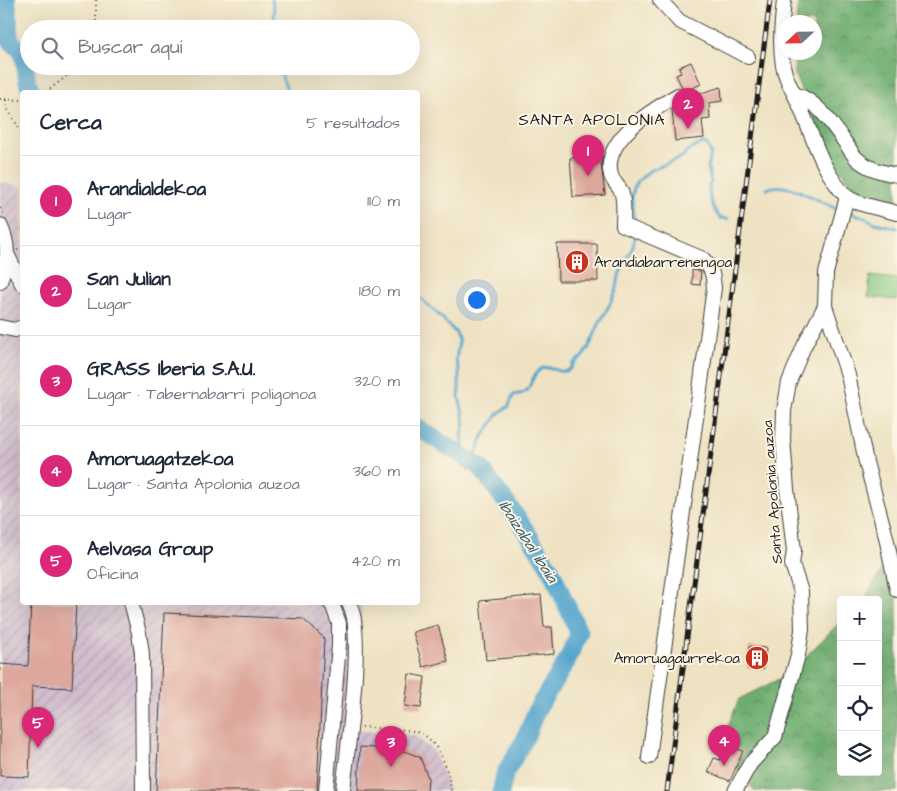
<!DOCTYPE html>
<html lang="es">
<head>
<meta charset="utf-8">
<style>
	body { margin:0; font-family:"Architects Daughter",sans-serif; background:#f6f6f7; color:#1f2937 }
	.controls { position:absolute; right:15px; bottom:15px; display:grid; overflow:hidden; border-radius:5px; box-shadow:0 5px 20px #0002 }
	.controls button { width:45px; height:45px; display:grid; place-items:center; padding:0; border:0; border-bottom:1px solid #e0e1e3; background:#fff; color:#1f2937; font:25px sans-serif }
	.compass { position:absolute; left:777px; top:15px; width:45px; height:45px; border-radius:50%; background:#fff; box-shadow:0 5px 20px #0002; rotate:248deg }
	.you { position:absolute; left:476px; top:299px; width:18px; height:18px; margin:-12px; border:4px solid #fff; border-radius:50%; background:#1a73e8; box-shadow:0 0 0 8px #1a73e833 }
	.badge { display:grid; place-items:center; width:32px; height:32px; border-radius:50%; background:#db2777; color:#fff; font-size:16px; font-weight:700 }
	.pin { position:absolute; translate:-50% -41px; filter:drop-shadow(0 1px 2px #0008) }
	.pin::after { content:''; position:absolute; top:26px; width:18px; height:15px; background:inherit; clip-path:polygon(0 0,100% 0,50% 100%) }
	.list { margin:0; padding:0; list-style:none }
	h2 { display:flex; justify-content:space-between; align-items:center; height:65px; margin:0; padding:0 20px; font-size:21px }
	h2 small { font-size:16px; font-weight:400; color:#747a83 }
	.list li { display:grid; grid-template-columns:32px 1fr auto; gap:15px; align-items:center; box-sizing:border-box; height:90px; padding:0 20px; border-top:1px solid #e0e1e3 }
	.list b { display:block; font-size:19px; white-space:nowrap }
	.list p { margin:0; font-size:16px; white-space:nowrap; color:#747a83 }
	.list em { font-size:16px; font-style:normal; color:#747a83 }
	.icon { flex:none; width:28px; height:28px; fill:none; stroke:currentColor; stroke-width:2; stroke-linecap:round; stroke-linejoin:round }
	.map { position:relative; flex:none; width:897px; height:791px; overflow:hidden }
	.search { position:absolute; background:#fff; box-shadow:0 5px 20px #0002; left:20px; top:20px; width:400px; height:55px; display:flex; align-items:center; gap:12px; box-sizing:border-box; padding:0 18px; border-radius:28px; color:#747a83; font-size:19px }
	.panel { position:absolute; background:#fff; box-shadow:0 5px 20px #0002; left:20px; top:90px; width:400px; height:515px; border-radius:5px }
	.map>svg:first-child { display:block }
</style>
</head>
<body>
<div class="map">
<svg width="897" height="791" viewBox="0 0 897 791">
	<defs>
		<pattern id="industrial-furrows" width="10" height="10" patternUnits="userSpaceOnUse" patternTransform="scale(1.25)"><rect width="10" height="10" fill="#d0bdce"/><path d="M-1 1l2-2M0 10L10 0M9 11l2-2" fill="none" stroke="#b2a2b0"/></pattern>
		<pattern id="forest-crowns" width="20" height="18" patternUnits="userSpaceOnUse" patternTransform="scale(1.25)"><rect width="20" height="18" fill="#6dad6f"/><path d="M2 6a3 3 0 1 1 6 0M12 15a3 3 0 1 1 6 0" fill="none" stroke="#598c5a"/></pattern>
	</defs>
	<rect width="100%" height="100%" fill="#fcf5e5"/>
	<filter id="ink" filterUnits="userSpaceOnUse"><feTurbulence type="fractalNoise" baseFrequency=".02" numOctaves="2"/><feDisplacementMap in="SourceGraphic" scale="10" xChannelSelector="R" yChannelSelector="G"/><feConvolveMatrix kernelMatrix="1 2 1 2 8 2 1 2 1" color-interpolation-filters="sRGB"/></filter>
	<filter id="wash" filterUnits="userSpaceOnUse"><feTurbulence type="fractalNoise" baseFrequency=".0096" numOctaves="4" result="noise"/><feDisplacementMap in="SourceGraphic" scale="20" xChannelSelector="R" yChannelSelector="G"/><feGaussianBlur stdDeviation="1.12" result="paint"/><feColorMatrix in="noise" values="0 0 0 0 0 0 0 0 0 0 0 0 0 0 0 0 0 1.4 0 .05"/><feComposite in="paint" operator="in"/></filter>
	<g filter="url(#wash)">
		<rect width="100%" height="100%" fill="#eee2c2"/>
		<!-- industrial -->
		<path fill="url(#industrial-furrows)" d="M 0,182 L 22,187 L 22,602 L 359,603 L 362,606 L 352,730 L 414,735 L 434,751 L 449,791 L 0,791 Z"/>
		<!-- forest -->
		<g fill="url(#forest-crowns)" stroke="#446446">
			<path d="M 798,0 L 897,0 L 897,202 L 851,186 L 829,154 L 794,74 L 795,53 L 814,52 L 814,22 L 796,22 Z"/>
			<path d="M 897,544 L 897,791 L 755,791 L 719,747 L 739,699 L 787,675 L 841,621 L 841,772 L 878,772 L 878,600 L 862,600 L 867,595 Z"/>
		</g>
		<!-- garden -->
		<path fill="#87c981" stroke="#52724e" d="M 870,276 L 897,279 L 897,300 L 868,297 Z"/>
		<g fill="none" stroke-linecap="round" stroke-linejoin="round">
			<!-- stream -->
			<g stroke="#52a5cd" stroke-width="3">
				<path d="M 272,0 L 274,8 L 274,29"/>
				<path d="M 284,66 L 282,77 L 288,92"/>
				<path d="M 767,189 C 786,179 818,201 837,209"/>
				<path d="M 852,213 L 866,218 L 875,223 L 897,228"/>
				<path d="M 635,226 L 632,199 L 634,187 L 636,183 L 649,171 L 676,160 L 683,156 L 687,151 L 703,143 L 708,146 L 711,154 L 708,166 L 711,182 L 709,186 L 710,199 L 716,213 L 720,218 L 728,219"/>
				<path d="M 418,296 L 443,319 L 456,333 L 459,342 L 456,360 L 459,370 L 459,396 L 465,424 L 462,434 L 465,458"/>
				<path d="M 473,462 L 483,436 L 499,413 L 509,406 L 513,395 C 536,394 526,379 541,369 C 550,363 561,377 570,369 C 572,368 572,365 574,363 C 577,360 580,359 583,356 C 591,346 595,333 600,322 C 606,311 613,300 617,288 C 618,283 618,278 620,273 C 625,261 635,248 635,234"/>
			</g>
			<!-- river -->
			<g stroke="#52a5cd" stroke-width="18">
				<path d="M 7,0 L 10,40 L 23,53 L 28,84 L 32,92"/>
				<path d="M 418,428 L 480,467 L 519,520 L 551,570 L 579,633 L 567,661 L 537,709 L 525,739 L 505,773 L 501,791"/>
			</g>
		</g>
		<g id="blocks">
			<!-- building -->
			<g fill="#dda79d">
				<path d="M 691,62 L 701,84 L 686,91 L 682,87 L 676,75 L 681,73 L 679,67 Z"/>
				<path d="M 721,87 L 722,101 L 709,103 L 710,119 L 702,120 L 704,138 L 675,141 L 672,109 L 676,106 L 700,104 L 698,94 Z"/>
				<path d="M 603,156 L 601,163 L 605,195 L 573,197 L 570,158 Z"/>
				<path d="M 557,244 L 597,244 L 598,281 L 558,281 Z"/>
				<path d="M 692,270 L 701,271 L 700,285 L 692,284 Z"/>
				<path d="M 541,595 L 544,627 L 552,627 L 554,654 L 486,660 L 480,601 Z"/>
				<path d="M 31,602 L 76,602 L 72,688 L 32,686 L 29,777 L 0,776 L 0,664 L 28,666 Z"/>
				<path d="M 164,613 L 303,619 L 324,638 L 317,791 L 156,791 Z"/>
				<path d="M 438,625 L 448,661 L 423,667 L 413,632 Z"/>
				<path d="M 749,647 L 766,648 L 764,669 L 747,668 Z"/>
				<path d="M 409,674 L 425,677 L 421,708 L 405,706 Z"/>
				<path d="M 727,745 L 743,751 L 730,781 L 708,772 L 714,758 L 720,760 Z"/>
				<path d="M 360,747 L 401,750 L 420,757 L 428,778 L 427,791 L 358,791 Z"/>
			</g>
		</g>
	</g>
	<g filter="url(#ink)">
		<use href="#blocks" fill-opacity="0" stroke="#3c3a35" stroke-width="1"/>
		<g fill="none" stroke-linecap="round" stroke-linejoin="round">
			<!-- minor casing -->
			<g stroke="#3c3a35" stroke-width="16">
				<g id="minor">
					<path d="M 660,0 L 679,21 L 748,57"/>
					<path d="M 784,0 C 782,22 779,43 783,65 C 785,79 793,91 799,104 C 812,134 822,172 846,196 C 856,205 884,209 897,213"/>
					<path d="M 794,94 C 821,100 840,137 856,158 C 868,169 881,172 897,175"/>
					<path d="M 0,225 C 11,248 7,259 0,282"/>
					<path d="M 8,256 L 22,284"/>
					<path d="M 825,306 L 848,375 L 866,462 L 886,537 L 897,590"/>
					<path d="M 0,327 L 15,330 L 22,327"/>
					<path d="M 131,602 L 139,633 L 142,654 L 143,791"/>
					<path d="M 649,757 L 714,288 C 713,275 712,268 703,259 L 623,225 C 623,214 625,201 621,191 C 618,185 612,181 611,175 C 601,140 654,109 678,95"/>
					<path d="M 326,791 L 339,645 L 339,623 L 332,604 L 329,602"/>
					<path d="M 343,791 C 346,756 367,627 348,602"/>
					<path d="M 735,791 L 750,764 L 775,737 L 798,655 L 802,630 L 801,592 L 792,564 L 794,551 L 787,489 L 783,439 L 784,411 L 789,382 L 804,346 L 825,306 L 826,273 L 847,197"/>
				</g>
			</g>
			<!-- path -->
			<g stroke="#3c3a35" stroke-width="2" stroke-dasharray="1 4" stroke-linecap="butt">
				<path d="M 96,0 L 96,29"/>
				<path d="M 46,92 L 80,66"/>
				<path d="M 0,99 L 22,100"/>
				<path d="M 6,100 L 7,108 L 22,133"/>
				<path d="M 0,208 L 4,214"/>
				<path d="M 17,250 L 22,252"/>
				<path d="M 362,727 C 378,729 402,728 417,732 C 439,739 449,771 451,791"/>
			</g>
			<!-- minor -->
			<use href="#minor" stroke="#fff" stroke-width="14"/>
			<!-- rail casing -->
			<g stroke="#1c1c1c" stroke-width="5">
				<path id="rail" d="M 667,791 L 770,0"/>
			</g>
			<!-- rail -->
			<use href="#rail" stroke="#fcf5e5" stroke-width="3" stroke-dasharray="9" stroke-linecap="butt"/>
		</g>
	</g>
	<!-- icons -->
	<defs>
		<g id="building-disc" transform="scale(1.25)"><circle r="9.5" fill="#c8321e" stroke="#fcf5e5"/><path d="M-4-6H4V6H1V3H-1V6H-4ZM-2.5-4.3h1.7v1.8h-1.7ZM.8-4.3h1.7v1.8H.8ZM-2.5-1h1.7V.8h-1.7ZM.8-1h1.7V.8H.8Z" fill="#fff"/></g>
	</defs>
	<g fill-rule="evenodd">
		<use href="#building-disc" x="577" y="262"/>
		<use href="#building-disc" x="757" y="658"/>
	</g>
	<g text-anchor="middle" stroke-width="4" stroke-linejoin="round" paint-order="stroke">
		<!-- poi labels -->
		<g font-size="15" fill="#1c1c1c" stroke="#fcf5e5" text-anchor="start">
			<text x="594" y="267">Arandiabarrenengoa</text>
			<text x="740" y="663" text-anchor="end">Amoruagaurrekoa</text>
		</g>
		<!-- street labels -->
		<g font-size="15" fill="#1c1c1c" stroke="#fcf5e5">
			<text transform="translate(772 492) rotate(-94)" y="5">Santa Apolonia auzoa</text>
		</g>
		<!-- neighbourhood labels -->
		<g font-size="16" letter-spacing="1" fill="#1c1c1c" stroke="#fcf5e5">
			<text x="592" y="125">SANTA APOLONIA</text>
		</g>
		<!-- water labels -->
		<g font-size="16" font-style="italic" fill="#345a6c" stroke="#fcf5e5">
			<text transform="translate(529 541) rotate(57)" y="6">Ibaizabal ibaia</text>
		</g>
	</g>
</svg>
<div class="controls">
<button>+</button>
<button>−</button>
<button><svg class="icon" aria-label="locate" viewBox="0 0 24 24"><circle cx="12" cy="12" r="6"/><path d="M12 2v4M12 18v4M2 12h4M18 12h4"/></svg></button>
<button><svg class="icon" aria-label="layers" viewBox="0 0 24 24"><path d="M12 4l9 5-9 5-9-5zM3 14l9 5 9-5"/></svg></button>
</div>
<svg class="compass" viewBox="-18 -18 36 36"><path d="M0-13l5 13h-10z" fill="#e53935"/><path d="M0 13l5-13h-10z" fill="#747a83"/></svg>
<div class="you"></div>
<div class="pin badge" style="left:588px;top:176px">1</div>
<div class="pin badge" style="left:688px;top:129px">2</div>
<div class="pin badge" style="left:391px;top:767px">3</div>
<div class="pin badge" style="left:724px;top:766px">4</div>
<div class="pin badge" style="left:38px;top:748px">5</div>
<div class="search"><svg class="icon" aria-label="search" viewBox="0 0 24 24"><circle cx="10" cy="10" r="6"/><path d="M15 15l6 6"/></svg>Buscar aquí</div>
<section class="panel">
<h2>Cerca<small>5 resultados</small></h2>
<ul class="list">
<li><span class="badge">1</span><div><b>Arandialdekoa</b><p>Lugar</p></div><em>110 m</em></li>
<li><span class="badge">2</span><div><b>San Julian</b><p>Lugar</p></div><em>180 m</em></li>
<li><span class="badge">3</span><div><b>GRASS Iberia S.A.U.</b><p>Lugar · Tabernabarri poligonoa</p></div><em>320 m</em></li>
<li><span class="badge">4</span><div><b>Amoruagatzekoa</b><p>Lugar · Santa Apolonia auzoa</p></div><em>360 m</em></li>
<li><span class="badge">5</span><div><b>Aelvasa Group</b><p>Oficina</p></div><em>420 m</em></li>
</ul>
</section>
</div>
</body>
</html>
